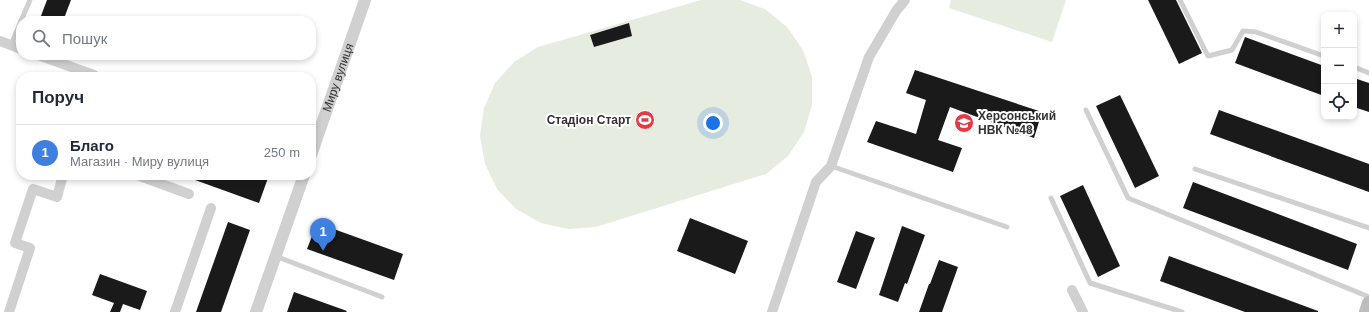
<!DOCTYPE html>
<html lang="uk">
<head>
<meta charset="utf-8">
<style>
	body { margin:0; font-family:Arial,sans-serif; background:#f2f2f3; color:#1f2937 }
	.controls { position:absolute; right:12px; top:12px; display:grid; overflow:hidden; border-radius:8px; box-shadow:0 2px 6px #0003 }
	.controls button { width:36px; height:36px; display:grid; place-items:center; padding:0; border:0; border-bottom:1px solid #e0e1e3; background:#fff; color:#1f2937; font:20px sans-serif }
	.you { position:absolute; left:713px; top:123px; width:14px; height:14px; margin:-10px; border:3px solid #fff; border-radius:50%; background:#1a73e8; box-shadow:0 0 0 6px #1a73e833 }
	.badge { display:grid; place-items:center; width:26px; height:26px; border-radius:50%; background:#b45309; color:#fff; font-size:13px; font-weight:700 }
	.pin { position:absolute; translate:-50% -33px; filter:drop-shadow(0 1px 2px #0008) }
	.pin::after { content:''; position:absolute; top:21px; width:14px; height:12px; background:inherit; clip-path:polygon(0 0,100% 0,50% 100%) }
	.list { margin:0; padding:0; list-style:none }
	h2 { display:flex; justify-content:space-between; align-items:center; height:52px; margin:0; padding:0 16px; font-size:17px }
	h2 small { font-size:13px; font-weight:400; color:#747a83 }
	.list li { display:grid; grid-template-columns:26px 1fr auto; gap:12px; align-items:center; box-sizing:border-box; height:56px; padding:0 16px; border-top:1px solid #e0e1e3 }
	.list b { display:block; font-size:15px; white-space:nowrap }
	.list p { margin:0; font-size:13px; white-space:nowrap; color:#747a83 }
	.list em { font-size:13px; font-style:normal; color:#747a83 }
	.icon { flex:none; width:22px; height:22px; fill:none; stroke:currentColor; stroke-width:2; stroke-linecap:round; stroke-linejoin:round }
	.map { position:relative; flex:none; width:1369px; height:312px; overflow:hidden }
	.search { position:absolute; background:#fff; box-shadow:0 2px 6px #0003; left:16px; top:16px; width:300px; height:44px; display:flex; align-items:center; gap:10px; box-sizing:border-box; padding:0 14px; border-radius:16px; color:#747a83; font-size:15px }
	.panel { position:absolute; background:#fff; box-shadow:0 2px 6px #0003; left:16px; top:72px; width:300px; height:108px; border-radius:16px }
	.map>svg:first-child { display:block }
</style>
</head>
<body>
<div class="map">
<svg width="1369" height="312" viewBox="0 0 1369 312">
	<rect width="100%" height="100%" fill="#fff"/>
	<!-- green -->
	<g fill="#e6ecdf">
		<path d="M 701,0 L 740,0 L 765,9 L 787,27 L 803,50 L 812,77 L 812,105 L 804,132 L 788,156 L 766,174 L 596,227 L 568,229 L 541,223 L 516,209 L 497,189 L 485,164 L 480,136 L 484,108 L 495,83 L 514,62 L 538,47 Z"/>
		<path d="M 951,0 L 1066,0 L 1052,42 L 949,8 Z"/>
	</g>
	<!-- building -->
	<g fill="#1a1a1a">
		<path d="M 47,0 L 71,0 L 63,21 L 39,21 Z"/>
		<path d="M 1148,0 L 1176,0 L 1202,53 L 1179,64 Z"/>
		<path d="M 629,23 L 632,36 L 594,47 L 590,35 Z"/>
		<path d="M 1245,37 L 1324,66 L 1324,96 L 1235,63 Z"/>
		<path d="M 915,70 L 1042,112 L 1034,138 L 950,107 L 938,140 L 962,148 L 953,172 L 867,142 L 876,121 L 916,134 L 926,100 L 906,93 Z"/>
		<path d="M 1354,78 L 1369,83 L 1369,112 L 1354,107 Z"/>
		<path d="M 1120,95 L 1159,176 L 1135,188 L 1096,106 Z"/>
		<path d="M 1219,110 L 1369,164 L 1369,192 L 1210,134 Z"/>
		<path d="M 184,175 L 260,175 L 268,178 L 259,203 L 184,176 Z"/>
		<path d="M 1193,182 L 1357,244 L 1348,270 L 1183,208 Z"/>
		<path d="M 1083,185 L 1120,266 L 1098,277 L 1060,196 Z"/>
		<path d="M 690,218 L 748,241 L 735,274 L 677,251 Z"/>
		<path d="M 228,222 L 250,230 L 221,312 L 196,312 Z"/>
		<path d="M 317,223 L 403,254 L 394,280 L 307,249 Z"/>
		<path d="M 902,226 L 925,235 L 907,284 L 905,283 L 898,302 L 879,295 Z"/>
		<path d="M 856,231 L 875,238 L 856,289 L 837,282 Z"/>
		<path d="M 1169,256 L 1318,311 L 1318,312 L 1245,312 L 1160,281 Z"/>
		<path d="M 939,260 L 958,267 L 942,312 L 919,312 L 929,284 L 930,284 Z"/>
		<path d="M 100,274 L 147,291 L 140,310 L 123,304 L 120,312 L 110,312 L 114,303 L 92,295 Z"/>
		<path d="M 294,292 L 347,311 L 346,312 L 287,312 Z"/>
	</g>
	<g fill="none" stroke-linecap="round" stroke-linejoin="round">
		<!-- service -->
		<g stroke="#d0d0d0" stroke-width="5">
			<path d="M 1180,0 L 1208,56 L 1232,50 L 1243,31 L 1256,32 L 1324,56"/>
			<path d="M 21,21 L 30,0"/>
			<path d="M 11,45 L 21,21"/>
			<path d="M 1354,67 L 1369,73"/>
			<path d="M 1086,110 L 1128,198 L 1369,297"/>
			<path d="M 831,166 L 1007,227"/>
			<path d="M 1195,169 L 1369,228"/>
			<path d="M 1051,198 L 1090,283 L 1182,312"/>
			<path d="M 275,256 L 382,297"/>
		</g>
		<!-- minor -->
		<g stroke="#d0d0d0" stroke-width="10">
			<path d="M 0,41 L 21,49"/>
			<path d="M 38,55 L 94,75 L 93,77"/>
			<path d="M 137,175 L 189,194"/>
			<path d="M 1072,290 L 1083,312"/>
			<path d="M 9,312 L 30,248 L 15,243 L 33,189 L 57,197 L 63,175"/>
			<path d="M 175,312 L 211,208"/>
			<path d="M 772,312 L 816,182 L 831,166 L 869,57 L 896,11 L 905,0"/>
		</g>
		<!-- tertiary -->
		<g stroke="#d0d0d0" stroke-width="12">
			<path id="s1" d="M 311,155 L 365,0"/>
			<path d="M 256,312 L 304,175"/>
		</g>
		<!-- secondary -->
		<path stroke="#bdbdbd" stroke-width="14" d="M 1366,312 L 1369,303"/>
	</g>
	<!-- icons -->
	<defs>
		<g id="stadium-disc" transform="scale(1)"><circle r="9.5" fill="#e63946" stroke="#fff"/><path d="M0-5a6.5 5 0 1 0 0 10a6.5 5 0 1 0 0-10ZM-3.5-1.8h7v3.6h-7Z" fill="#fff"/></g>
		<g id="school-disc" transform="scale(1)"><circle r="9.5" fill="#e63946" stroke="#fff"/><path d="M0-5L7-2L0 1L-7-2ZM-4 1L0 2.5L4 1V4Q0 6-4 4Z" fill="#fff"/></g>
	</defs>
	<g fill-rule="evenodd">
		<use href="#stadium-disc" x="645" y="120"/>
		<use href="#school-disc" x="964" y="123"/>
	</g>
	<g text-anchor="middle" stroke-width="4" stroke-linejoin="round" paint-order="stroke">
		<!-- street labels -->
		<g font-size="12" fill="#333" stroke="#fff">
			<text dy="4" stroke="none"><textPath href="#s1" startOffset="82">Миру вулиця</textPath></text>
		</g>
		<!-- poi labels -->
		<g font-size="12" font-weight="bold" fill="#333" stroke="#fff" text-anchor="start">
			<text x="978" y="120">Херсонський<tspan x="978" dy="14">НВК №48</tspan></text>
			<text x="631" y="124" text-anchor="end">Стадіон Старт</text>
		</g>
	</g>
</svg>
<div class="controls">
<button>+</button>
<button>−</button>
<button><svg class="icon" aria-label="locate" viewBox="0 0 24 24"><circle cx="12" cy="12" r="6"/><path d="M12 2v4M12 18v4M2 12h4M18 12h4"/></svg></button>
</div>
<div class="you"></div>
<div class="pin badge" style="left:323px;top:251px;background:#3f7fe0">1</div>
<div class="search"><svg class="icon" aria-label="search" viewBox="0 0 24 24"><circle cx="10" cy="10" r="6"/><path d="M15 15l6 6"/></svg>Пошук</div>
<section class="panel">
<h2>Поруч<small></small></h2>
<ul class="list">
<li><span class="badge" style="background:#3f7fe0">1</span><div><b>Благо</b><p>Магазин · Миру вулиця</p></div><em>250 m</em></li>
</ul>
</section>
</div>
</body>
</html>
